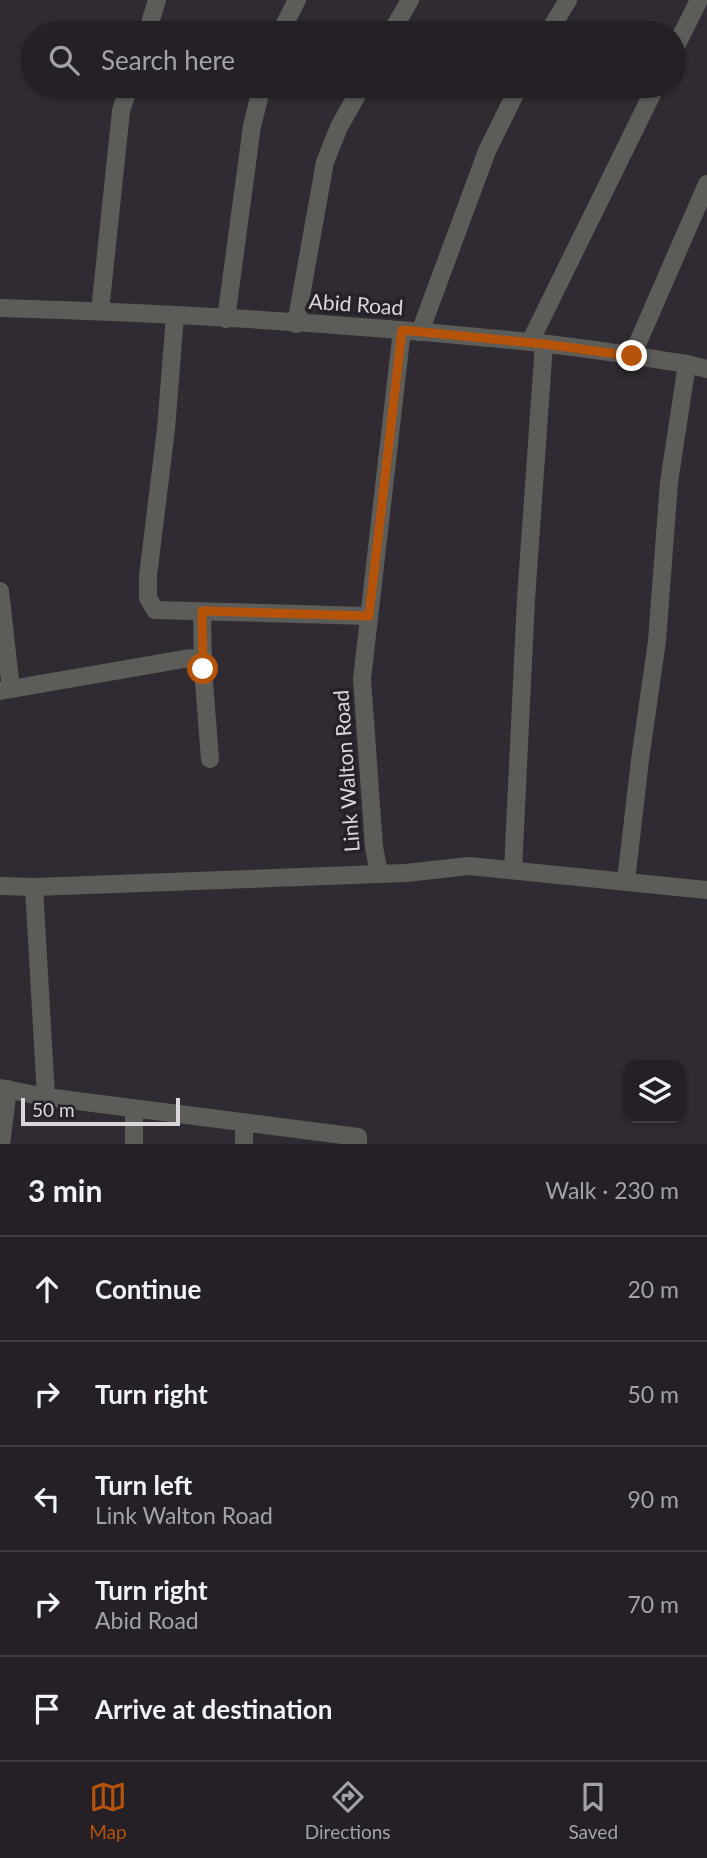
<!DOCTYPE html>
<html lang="en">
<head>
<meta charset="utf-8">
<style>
	body { margin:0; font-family:Lato,sans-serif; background:#302d32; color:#f1f3f6 }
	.controls { position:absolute; right:21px; bottom:21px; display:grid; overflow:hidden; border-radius:14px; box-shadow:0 2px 5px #0004 }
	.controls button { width:63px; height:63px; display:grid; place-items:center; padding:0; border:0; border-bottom:2px solid #413e43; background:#242026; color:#f1f3f6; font:35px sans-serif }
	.scale { position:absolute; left:21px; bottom:18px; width:159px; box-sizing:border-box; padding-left:7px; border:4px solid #dad6db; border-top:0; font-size:19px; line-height:24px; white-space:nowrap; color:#dad6db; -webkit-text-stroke:5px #262128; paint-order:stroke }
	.stop { position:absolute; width:21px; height:21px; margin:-16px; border:5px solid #b45309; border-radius:50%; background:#fff }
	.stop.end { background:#b45309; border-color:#fff; box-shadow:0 2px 7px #0008 }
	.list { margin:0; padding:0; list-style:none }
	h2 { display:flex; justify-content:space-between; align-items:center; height:91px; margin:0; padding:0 28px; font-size:30px }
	h2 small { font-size:23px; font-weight:400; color:#a3a3a7 }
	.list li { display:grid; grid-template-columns:46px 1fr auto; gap:21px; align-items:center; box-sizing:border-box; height:105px; padding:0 28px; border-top:2px solid #413e43 }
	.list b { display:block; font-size:26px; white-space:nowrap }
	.list p { margin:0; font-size:23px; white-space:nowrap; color:#a3a3a7 }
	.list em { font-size:23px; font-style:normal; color:#a3a3a7 }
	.icon { flex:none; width:38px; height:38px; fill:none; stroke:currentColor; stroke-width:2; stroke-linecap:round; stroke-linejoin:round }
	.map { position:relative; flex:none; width:707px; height:1144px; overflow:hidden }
	.search { position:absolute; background:#242026; box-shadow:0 2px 5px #0004; left:21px; right:21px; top:21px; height:77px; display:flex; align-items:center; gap:18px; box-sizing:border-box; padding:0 24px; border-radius:38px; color:#a3a3a7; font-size:26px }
	.sheet { height:616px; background:#242026 }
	nav { display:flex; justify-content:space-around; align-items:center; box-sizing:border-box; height:98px; border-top:2px solid #413e43; background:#242026; font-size:19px; color:#a3a3a7 }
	nav a { display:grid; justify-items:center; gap:4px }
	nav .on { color:#b45309 }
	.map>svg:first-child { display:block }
</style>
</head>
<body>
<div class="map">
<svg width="707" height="1144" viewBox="0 0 707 1144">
	<rect width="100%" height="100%" fill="#302b32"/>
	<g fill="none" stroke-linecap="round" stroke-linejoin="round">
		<!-- street -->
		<g stroke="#5c5d59" stroke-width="18">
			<path d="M 147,33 L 157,0"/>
			<path d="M 280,33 L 297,0"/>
			<path d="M 391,33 L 410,0"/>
			<path d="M 548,33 L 568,0"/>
			<path d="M 674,50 L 699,0"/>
			<path d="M 0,308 C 177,313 354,324 530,342 C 582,347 635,356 687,364 L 707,369"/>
			<path d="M 100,311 L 121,111 L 129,86"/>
			<path d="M 175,316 L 166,429 L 148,576 L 148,598 L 155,610 L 369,616"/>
			<path d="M 226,319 L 252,126 L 262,86"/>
			<path d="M 296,324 L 325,162 L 339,127 L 362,86"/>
			<path d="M 420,332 L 487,151 L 519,86"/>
			<path d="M 530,342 L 656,86"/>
			<path d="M 632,356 L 707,184"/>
			<path d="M 0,591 L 11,689"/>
			<path d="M 202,612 L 203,669"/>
			<path d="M 0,691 L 190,658 L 203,669 L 210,759"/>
			<path d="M 513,870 L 526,599 L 544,344"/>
			<path d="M 379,873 L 374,847 L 362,679 L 402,330"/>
			<path d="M 626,881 L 640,760 L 657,641 L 669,482 L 687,364"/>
			<path d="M 0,886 L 34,887 L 406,873 L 469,866 L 707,890"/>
			<path d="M 34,887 L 46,1097"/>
			<path d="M 0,1088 L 46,1097 L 358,1137 L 358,1144"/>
			<path d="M 244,1122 L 244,1144"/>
			<path d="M 1,1144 L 8,1089"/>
			<path d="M 134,1144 L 134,1108"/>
		</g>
	</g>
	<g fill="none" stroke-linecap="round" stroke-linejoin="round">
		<!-- route -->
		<path stroke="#b45309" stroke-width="9" d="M 203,669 L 202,611 L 369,616 L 402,330 L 544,344 L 632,356"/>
	</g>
	<g text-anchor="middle" stroke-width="7" stroke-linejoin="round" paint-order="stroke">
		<!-- street labels -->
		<g font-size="21" fill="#dad6db" stroke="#262128">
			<text transform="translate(356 305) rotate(4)" y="7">Abid Road</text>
			<text transform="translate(347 771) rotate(-94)" y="7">Link Walton Road</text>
		</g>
	</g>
</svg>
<div class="controls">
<button><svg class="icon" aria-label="layers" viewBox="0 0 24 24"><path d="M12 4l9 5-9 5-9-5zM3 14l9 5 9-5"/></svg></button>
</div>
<div class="scale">50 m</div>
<div class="stop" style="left:203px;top:669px"></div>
<div class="stop end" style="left:632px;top:356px"></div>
<div class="search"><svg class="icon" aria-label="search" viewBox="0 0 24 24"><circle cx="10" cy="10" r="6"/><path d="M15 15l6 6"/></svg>Search here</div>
</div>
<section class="sheet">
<h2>3 min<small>Walk · 230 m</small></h2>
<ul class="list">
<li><svg class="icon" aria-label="ahead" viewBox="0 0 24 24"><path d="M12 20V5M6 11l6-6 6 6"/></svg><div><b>Continue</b></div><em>20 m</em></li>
<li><svg class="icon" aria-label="right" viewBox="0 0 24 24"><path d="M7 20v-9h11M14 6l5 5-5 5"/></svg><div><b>Turn right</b></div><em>50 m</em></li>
<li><svg class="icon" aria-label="left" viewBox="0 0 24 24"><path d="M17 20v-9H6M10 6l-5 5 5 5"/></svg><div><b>Turn left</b><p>Link Walton Road</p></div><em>90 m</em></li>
<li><svg class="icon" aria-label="right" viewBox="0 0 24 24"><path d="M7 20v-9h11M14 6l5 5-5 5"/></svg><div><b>Turn right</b><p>Abid Road</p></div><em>70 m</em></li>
<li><svg class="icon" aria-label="arrive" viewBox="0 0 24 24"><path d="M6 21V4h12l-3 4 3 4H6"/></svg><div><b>Arrive at destination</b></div></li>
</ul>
</section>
<nav>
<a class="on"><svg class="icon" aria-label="map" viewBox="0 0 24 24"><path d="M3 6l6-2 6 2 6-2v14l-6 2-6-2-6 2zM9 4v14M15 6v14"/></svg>Map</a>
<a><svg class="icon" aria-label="directions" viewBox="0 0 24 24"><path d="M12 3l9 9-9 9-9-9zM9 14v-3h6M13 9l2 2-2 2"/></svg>Directions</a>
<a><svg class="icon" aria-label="saved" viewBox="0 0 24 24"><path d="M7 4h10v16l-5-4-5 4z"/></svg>Saved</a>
</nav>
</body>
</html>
